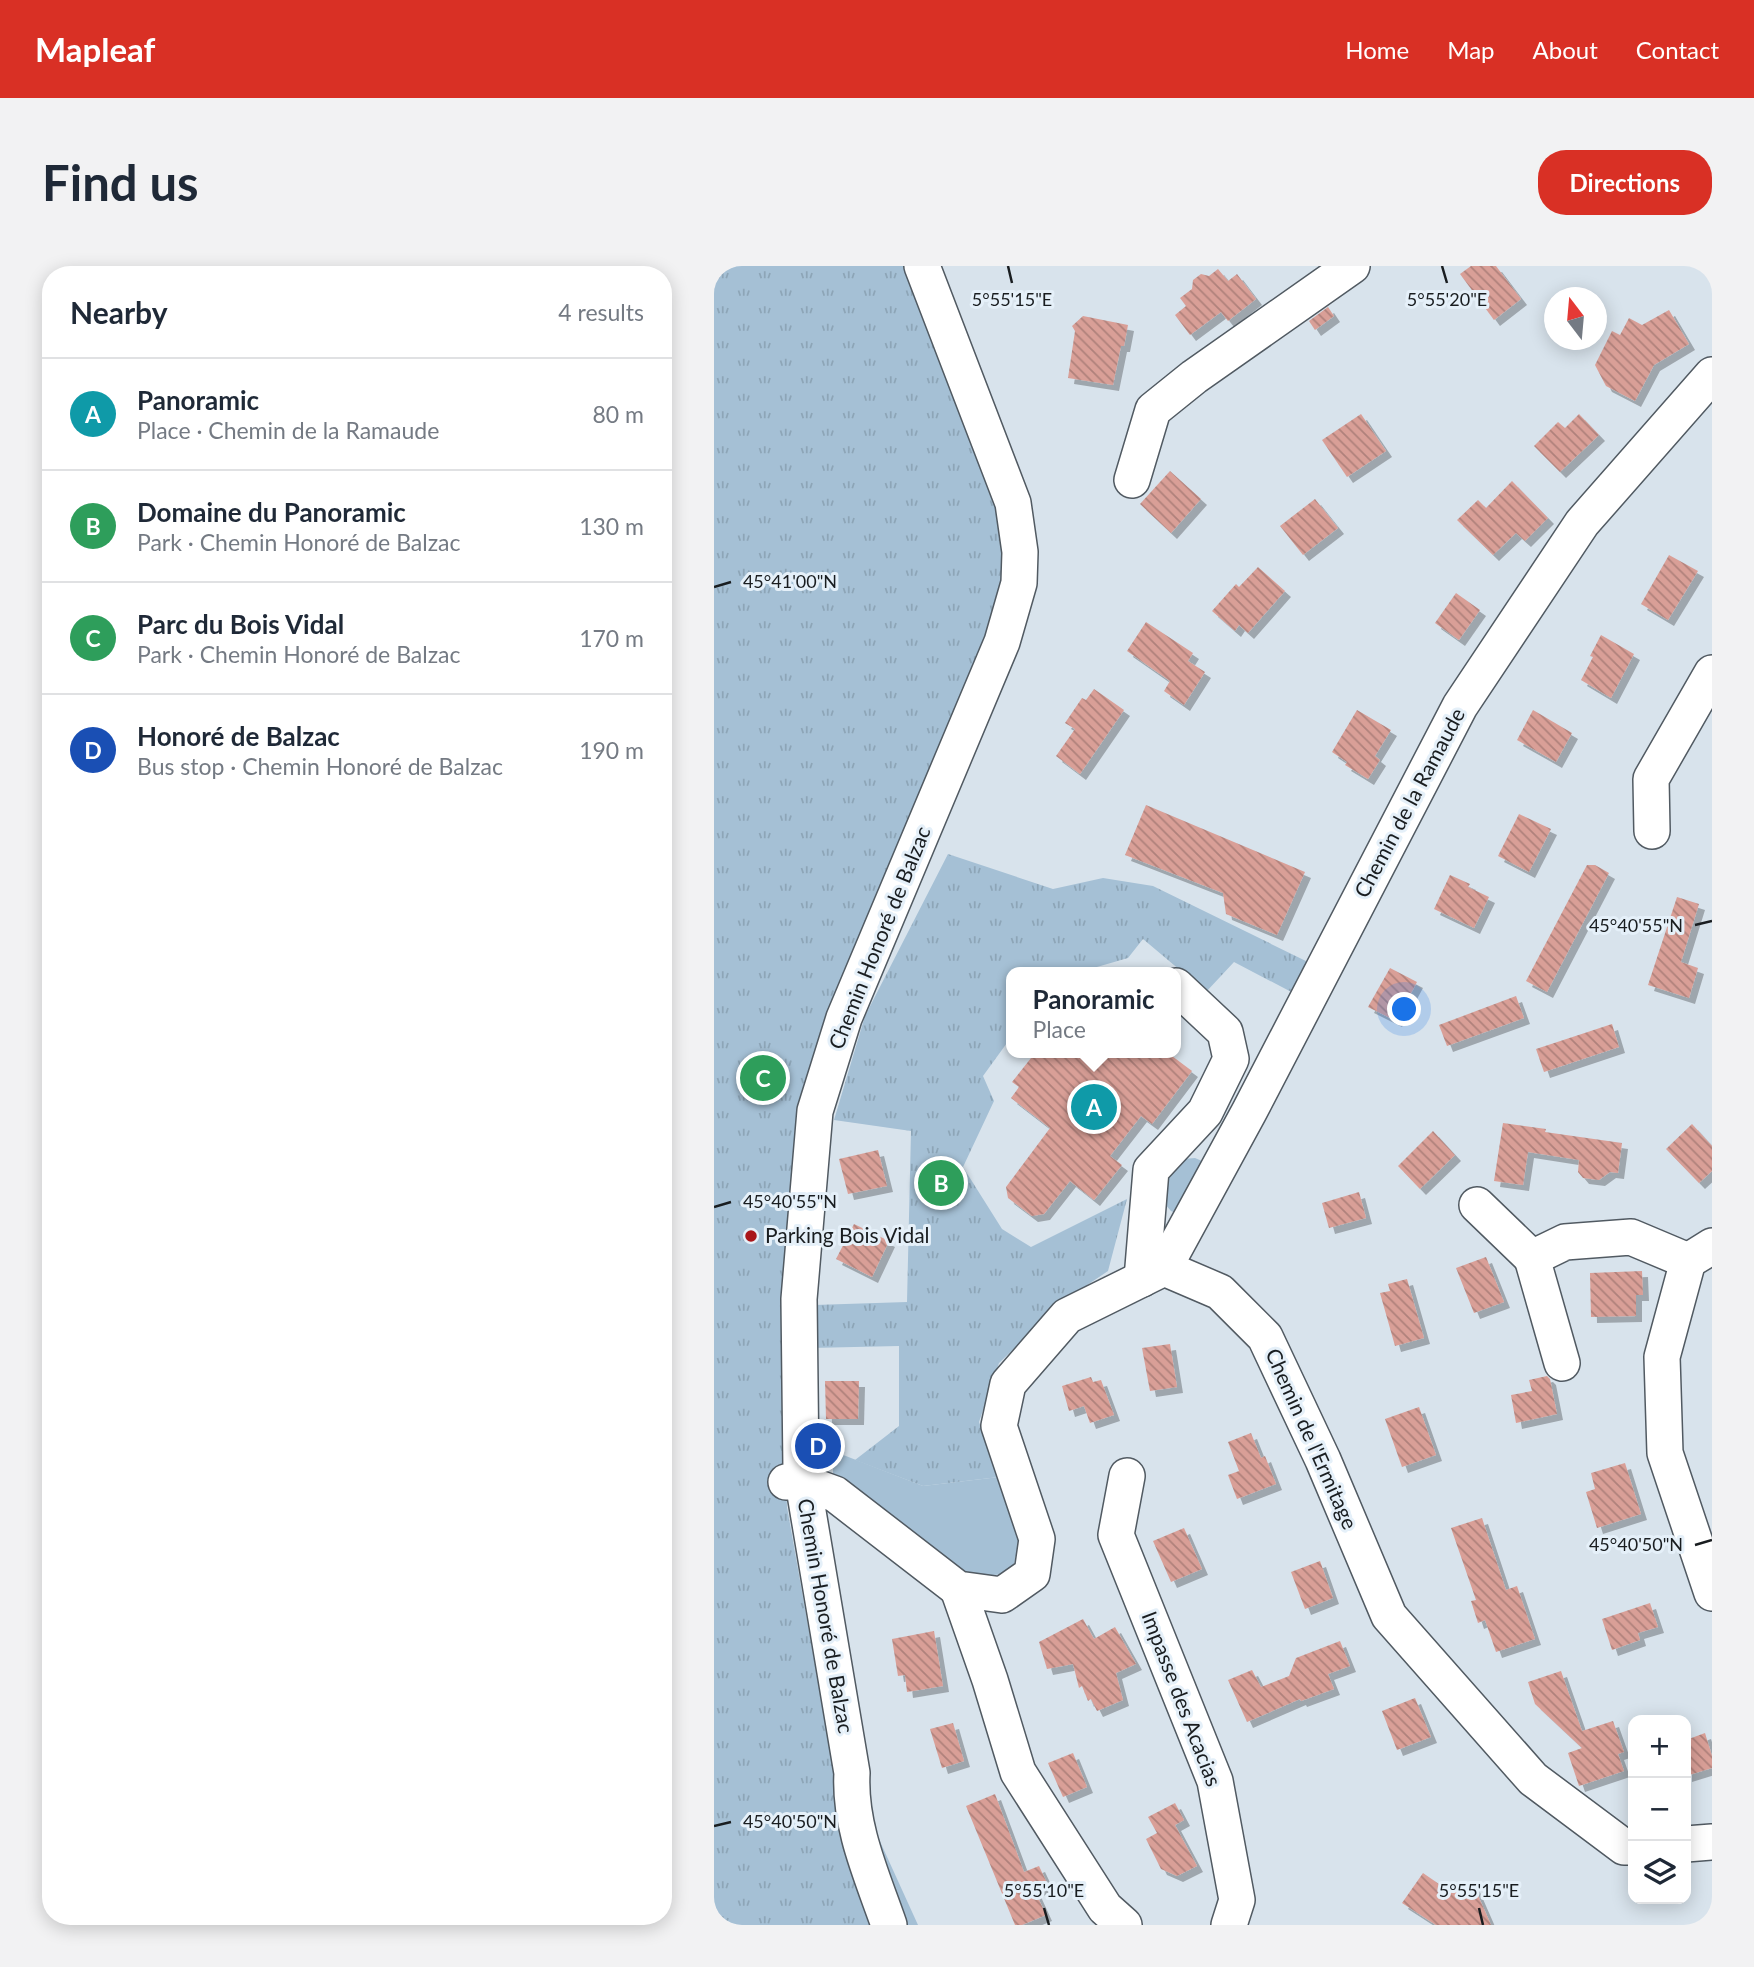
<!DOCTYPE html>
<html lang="en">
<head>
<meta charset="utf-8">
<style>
	body { margin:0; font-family:Lato,sans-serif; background:#f2f2f3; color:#1f2937 }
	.controls { position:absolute; right:21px; bottom:21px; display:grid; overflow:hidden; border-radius:14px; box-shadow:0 4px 18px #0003 }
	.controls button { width:63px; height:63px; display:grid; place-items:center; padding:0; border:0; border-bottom:2px solid #e0e1e3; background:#fff; color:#1f2937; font:35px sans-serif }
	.compass { position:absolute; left:830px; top:21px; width:63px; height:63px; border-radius:50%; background:#fff; box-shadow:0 4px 18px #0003; rotate:344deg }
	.you { position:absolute; left:691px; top:744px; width:24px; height:24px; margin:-18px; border:5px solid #fff; border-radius:50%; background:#1a73e8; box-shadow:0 0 0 10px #1a73e833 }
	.badge { display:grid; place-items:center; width:46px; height:46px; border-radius:50%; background:#d93025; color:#fff; font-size:23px; font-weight:700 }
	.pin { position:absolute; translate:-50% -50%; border:4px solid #fff; box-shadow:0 2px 7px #0006 }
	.popup { position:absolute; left:292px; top:701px; width:175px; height:91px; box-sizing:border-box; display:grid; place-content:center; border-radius:14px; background:#fff; filter:drop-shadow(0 2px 5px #0005); font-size:23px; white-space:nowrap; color:#747a83 }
	.popup b { font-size:26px; color:#1f2937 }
	.popup::after { content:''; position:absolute; left:50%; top:100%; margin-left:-14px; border:14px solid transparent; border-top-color:#fff }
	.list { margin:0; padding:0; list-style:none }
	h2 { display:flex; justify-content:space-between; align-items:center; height:91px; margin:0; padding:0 28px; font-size:30px }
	h2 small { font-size:23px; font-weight:400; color:#747a83 }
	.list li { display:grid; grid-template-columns:46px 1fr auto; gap:21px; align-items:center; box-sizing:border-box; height:112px; padding:0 28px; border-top:2px solid #e0e1e3 }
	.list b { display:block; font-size:26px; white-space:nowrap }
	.list p { margin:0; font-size:23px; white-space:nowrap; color:#747a83 }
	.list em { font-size:23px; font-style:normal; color:#747a83 }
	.icon { flex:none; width:38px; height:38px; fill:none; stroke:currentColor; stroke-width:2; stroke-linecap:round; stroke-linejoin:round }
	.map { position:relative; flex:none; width:998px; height:1659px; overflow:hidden; border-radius:28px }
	header { display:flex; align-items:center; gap:42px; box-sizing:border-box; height:98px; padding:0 35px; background:#d93025; color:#fff }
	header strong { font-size:33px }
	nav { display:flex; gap:38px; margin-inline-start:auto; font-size:24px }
	.intro { display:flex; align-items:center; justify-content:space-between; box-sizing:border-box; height:168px; padding:0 42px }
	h1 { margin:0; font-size:49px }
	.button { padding:18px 32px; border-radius:28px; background:#d93025; color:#fff; font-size:24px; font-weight:700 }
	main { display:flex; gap:42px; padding:0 42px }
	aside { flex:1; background:#fff; border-radius:28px; box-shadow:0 4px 18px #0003 }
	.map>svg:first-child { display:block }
</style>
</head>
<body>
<header>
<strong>Mapleaf</strong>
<nav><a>Home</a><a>Map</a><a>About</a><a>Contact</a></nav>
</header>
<div class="intro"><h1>Find us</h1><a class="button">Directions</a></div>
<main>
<aside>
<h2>Nearby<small>4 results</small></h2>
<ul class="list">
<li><span class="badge" style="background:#0f9aa8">A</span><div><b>Panoramic</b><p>Place · Chemin de la Ramaude</p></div><em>80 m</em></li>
<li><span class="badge" style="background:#2e9e5b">B</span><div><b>Domaine du Panoramic</b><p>Park · Chemin Honoré de Balzac</p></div><em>130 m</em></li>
<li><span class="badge" style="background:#2e9e5b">C</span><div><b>Parc du Bois Vidal</b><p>Park · Chemin Honoré de Balzac</p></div><em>170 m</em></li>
<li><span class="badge" style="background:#1a4fb4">D</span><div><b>Honoré de Balzac</b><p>Bus stop · Chemin Honoré de Balzac</p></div><em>190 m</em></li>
</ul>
</aside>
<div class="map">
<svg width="998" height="1659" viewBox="0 0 998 1659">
	<defs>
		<pattern id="park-tufts" width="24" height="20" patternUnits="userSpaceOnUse" patternTransform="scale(1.75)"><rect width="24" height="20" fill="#a5c0d5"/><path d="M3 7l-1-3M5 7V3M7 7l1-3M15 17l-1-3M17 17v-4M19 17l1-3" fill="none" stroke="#8da5b7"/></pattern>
		<pattern id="building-back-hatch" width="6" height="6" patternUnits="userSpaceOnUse" patternTransform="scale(1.75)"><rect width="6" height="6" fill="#d99f97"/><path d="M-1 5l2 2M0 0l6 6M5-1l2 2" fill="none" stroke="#af817b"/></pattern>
		<filter id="shadow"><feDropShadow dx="6" dy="6" stdDeviation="0" flood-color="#0004"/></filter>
	</defs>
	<rect width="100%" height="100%" fill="#d8e3ec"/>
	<!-- grass -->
	<g fill="#a5c0d5">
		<path d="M 481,892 L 488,895 L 498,904 L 468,950 L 457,945 L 450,937 L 450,908 L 468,893 Z"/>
		<path d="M 119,1185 L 209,1220 L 285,1211 L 308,1261 L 298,1308 L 258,1310 L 119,1211 Z"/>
		<path d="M 159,1560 L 204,1659 L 183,1659 Z"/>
	</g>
	<!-- park -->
	<g fill="url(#park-tufts)">
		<path d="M 0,0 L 195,0 L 244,127 L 287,257 L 292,313 L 243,452 L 71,988 L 67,1099 L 73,1241 L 132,1574 L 160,1659 L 0,1659 Z"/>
		<path d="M 234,588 L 339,623 L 389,612 L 439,620 L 596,697 L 585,730 L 520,696 L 492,726 L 429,673 L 414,692 L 376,703 L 373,706 L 298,706 L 298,770 L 269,810 L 280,835 L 249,901 L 288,963 L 317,981 L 413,933 L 394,1005 L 351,1034 L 285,1097 L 265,1156 L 285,1211 L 209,1220 L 141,1194 L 185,1160 L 185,1080 L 96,1082 L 100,1039 L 193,1036 L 197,865 L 120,854 L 151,750 Z"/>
	</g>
	<!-- building -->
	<g fill="url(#building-back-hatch)" filter="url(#shadow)">
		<path d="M 757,0 L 782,0 L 807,33 L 780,54 L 746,8 Z"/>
		<path d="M 504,3 L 514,15 L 523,8 L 542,33 L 514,55 L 507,46 L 476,69 L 461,49 L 472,40 L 466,32 L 478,23 L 479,14 L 487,8 L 495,10 Z"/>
		<path d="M 614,41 L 620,50 L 601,64 L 595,55 Z"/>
		<path d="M 955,44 L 975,78 L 940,99 L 921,135 L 892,120 L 881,99 L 898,65 L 906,69 L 915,52 L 928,59 Z"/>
		<path d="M 369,50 L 414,59 L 410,80 L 407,80 L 399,119 L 354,112 L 361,65 L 358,60 Z"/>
		<path d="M 647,148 L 672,185 L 633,211 L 608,174 Z"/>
		<path d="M 865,148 L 885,169 L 846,206 L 820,180 L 844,156 L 851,162 Z"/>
		<path d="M 456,205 L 487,233 L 457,267 L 426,238 Z"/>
		<path d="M 798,215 L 834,252 L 811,275 L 802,267 L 779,289 L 743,254 L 764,234 L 772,242 Z"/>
		<path d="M 601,233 L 624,262 L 589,289 L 566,260 Z"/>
		<path d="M 955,289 L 984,305 L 954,354 L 927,338 Z"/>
		<path d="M 544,301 L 571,325 L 534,367 L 525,359 L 521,365 L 498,345 L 522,318 L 525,321 Z"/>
		<path d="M 742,327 L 766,344 L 745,374 L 721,357 Z"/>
		<path d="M 432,356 L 479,387 L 474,395 L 491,406 L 470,439 L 450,425 L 456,415 L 413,385 Z"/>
		<path d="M 887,369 L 920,388 L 897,432 L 867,414 L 879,391 L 876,390 Z"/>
		<path d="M 380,423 L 410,444 L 366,508 L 342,490 L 361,463 L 351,457 L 368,432 L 372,434 Z"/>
		<path d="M 643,444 L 677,464 L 661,490 L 666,494 L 654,513 L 631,499 L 633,496 L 618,486 Z"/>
		<path d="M 819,444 L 858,467 L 842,496 L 803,474 Z"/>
		<path d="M 432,539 L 591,606 L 563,669 L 512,648 L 509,627 L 411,589 Z"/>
		<path d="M 805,548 L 837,563 L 815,606 L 784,590 Z"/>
		<path d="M 873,599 L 881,599 L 895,607 L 833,726 L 812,715 Z"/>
		<path d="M 736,609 L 756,618 L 754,621 L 775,631 L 760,662 L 720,643 Z"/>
		<path d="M 963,631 L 985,638 L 967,696 L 984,702 L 975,732 L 934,719 Z"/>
		<path d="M 676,702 L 703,716 L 682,755 L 654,741 Z"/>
		<path d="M 802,730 L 810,752 L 733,780 L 725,759 Z"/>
		<path d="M 898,758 L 905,781 L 830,806 L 822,783 Z"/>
		<path d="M 321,787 L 372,787 L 386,797 L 394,787 L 454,787 L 478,805 L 438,858 L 427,850 L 396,890 L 408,899 L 380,934 L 356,915 L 330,948 L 318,950 L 294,932 L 292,921 L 336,862 L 297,832 L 305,821 L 298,816 Z"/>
		<path d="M 789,857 L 832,863 L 831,866 L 908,877 L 904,907 L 896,906 L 885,914 L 869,912 L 864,906 L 865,894 L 814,886 L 809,919 L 780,915 Z"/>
		<path d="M 978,858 L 998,880 L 998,905 L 985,917 L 952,883 Z"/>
		<path d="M 719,865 L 741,889 L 706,923 L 684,900 Z"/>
		<path d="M 164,884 L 173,920 L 134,928 L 125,893 Z"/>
		<path d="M 645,926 L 652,952 L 615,962 L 608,937 Z"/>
		<path d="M 140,958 L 175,975 L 158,1011 L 122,993 Z"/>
		<path d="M 772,991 L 790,1036 L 760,1047 L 742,1002 Z"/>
		<path d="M 928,1005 L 929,1029 L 922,1029 L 922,1050 L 877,1051 L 876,1007 Z"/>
		<path d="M 693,1013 L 710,1072 L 681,1080 L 666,1027 L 676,1025 L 674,1018 Z"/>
		<path d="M 456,1078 L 463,1121 L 436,1125 L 428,1082 Z"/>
		<path d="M 833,1110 L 836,1113 L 843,1148 L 802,1157 L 797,1129 L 818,1125 L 815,1114 Z"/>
		<path d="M 377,1111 L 379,1116 L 387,1114 L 400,1149 L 376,1157 L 370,1140 L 355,1145 L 348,1120 Z"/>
		<path d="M 111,1115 L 145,1115 L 144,1153 L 112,1153 Z"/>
		<path d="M 705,1141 L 722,1189 L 688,1201 L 671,1153 Z"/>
		<path d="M 537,1167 L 547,1192 L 551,1190 L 562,1218 L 523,1233 L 514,1209 L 525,1205 L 514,1176 Z"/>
		<path d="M 911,1197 L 927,1248 L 883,1262 L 872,1226 L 881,1223 L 877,1207 Z"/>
		<path d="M 768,1252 L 792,1324 L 803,1320 L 821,1373 L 782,1386 L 771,1354 L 764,1357 L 757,1335 L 762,1334 L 737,1262 Z"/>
		<path d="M 470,1262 L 488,1303 L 457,1316 L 439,1275 Z"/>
		<path d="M 606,1295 L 619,1332 L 591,1343 L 577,1306 Z"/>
		<path d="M 936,1337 L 944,1361 L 924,1367 L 926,1374 L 898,1384 L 888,1353 Z"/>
		<path d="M 369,1353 L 380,1373 L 401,1361 L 422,1398 L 402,1407 L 409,1434 L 383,1445 L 377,1433 L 374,1435 L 368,1420 L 365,1422 L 359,1398 L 333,1403 L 325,1376 Z"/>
		<path d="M 220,1365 L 229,1420 L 193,1426 L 191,1409 L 184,1410 L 178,1373 Z"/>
		<path d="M 626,1375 L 636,1400 L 614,1408 L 620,1423 L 587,1435 L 586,1433 L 533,1456 L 514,1414 L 538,1404 L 547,1421 L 575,1410 L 582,1392 Z"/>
		<path d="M 847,1405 L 868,1465 L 899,1455 L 910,1486 L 904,1488 L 910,1505 L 865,1520 L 854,1487 L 868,1482 L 821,1438 L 814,1416 Z"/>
		<path d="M 701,1432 L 717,1471 L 683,1484 L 668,1445 Z"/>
		<path d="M 239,1457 L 250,1495 L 228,1502 L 216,1463 Z"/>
		<path d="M 991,1467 L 998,1490 L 998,1502 L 972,1510 L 972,1474 Z"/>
		<path d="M 359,1487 L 373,1521 L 349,1531 L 334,1497 Z"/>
		<path d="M 281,1528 L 310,1606 L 325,1600 L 334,1619 L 321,1625 L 332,1649 L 308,1659 L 301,1659 L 252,1540 Z"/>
		<path d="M 461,1537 L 470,1554 L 461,1559 L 483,1600 L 463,1610 L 447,1603 L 432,1573 L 443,1567 L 434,1551 Z"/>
		<path d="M 709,1607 L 738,1627 L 759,1618 L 777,1659 L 722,1659 L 688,1637 Z"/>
	</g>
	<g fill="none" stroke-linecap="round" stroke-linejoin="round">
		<!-- minor casing -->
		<g stroke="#515a62" stroke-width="38">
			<g id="minor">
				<path d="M 418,214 L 439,144 L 480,111 L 638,0"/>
				<path d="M 938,565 L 937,513 L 998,407"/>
				<path d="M 763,939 L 818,992 L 851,976 L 917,971 L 974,995"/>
				<path d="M 998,980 L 974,995 L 948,1091 L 951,1187 L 998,1327"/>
				<path d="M 818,992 L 848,1097"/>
				<path d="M 450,1002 L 535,846 L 746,440 L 868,257 L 998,109"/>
				<path d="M 428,1013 L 437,904 L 491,846 L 517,793 L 511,766 L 462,720"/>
				<path d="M 413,1210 L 402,1269 L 501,1515 L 523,1634 L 515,1659"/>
				<path d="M 72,1216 L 88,1216 L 121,1228 L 244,1323 L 288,1329 L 318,1308 L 323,1273 L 285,1160 L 294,1118 L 353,1050 L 450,1002 L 506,1026 L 551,1071 L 609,1194 L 675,1350 L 819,1513 L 910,1581 L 919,1581"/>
				<path d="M 244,1323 L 276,1414 L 304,1506 L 391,1642 L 410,1659"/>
				<path d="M 972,1578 L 998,1576"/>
				<path d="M 175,1659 C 158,1610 135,1560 138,1507 L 87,1204 L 85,1033 L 101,845 L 130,752 L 288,376 L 305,317 L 306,286 L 299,237 L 208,0"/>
			</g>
		</g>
		<!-- minor -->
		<use href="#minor" stroke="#fff" stroke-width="35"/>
	</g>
	<!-- ticks -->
	<path fill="none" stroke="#191d20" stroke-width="2.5" d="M 294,0 L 298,17M 728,0 L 733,17M 0,321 L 17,316M 981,659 L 998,655M 0,941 L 17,936M 981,1279 L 998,1274M 0,1560 L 17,1556M 330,1642 L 335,1659M 765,1642 L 769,1659"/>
	<!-- markers -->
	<circle fill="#a91519" stroke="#e5f0f9" stroke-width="2.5" cx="37" cy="970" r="7"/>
	<g text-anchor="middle" stroke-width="6" stroke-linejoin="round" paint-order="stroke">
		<!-- street labels -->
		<g font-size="21" fill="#191d20" stroke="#e5f0f9">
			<text transform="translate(696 537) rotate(-62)" y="7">Chemin de la Ramaude</text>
			<text transform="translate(166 672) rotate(-68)" y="7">Chemin Honoré de Balzac</text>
			<text transform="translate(597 1173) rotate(66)" y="7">Chemin de l'Ermitage</text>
			<text transform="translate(111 1350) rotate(80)" y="7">Chemin Honoré de Balzac</text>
			<text transform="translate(467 1433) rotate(69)" y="7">Impasse des Acacias</text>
		</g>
		<!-- poi labels -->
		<g font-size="21" fill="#191d20" stroke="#e5f0f9" text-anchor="start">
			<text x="51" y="977">Parking Bois Vidal</text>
		</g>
	</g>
	<g font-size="18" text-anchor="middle" fill="#191d20" stroke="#e5f0f9" stroke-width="6" stroke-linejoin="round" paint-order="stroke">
		<text x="298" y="40">5°55'15"E</text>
		<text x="733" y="40">5°55'20"E</text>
		<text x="76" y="322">45°41'00"N</text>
		<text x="922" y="666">45°40'55"N</text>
		<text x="76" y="942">45°40'55"N</text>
		<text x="922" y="1285">45°40'50"N</text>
		<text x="76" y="1562">45°40'50"N</text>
		<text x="330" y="1631">5°55'10"E</text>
		<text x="765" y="1631">5°55'15"E</text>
	</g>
</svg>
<div class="controls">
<button>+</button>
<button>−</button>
<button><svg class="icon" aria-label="layers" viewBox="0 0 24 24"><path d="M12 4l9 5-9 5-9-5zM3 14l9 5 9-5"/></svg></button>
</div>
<svg class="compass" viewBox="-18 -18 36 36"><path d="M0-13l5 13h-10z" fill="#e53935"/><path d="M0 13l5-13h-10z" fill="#747a83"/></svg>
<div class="you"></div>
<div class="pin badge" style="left:380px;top:841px;background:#0f9aa8">A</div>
<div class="popup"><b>Panoramic</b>Place</div>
<div class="pin badge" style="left:227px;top:917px;background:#2e9e5b">B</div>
<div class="pin badge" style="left:49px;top:812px;background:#2e9e5b">C</div>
<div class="pin badge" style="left:104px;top:1180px;background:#1a4fb4">D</div>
</div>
</main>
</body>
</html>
